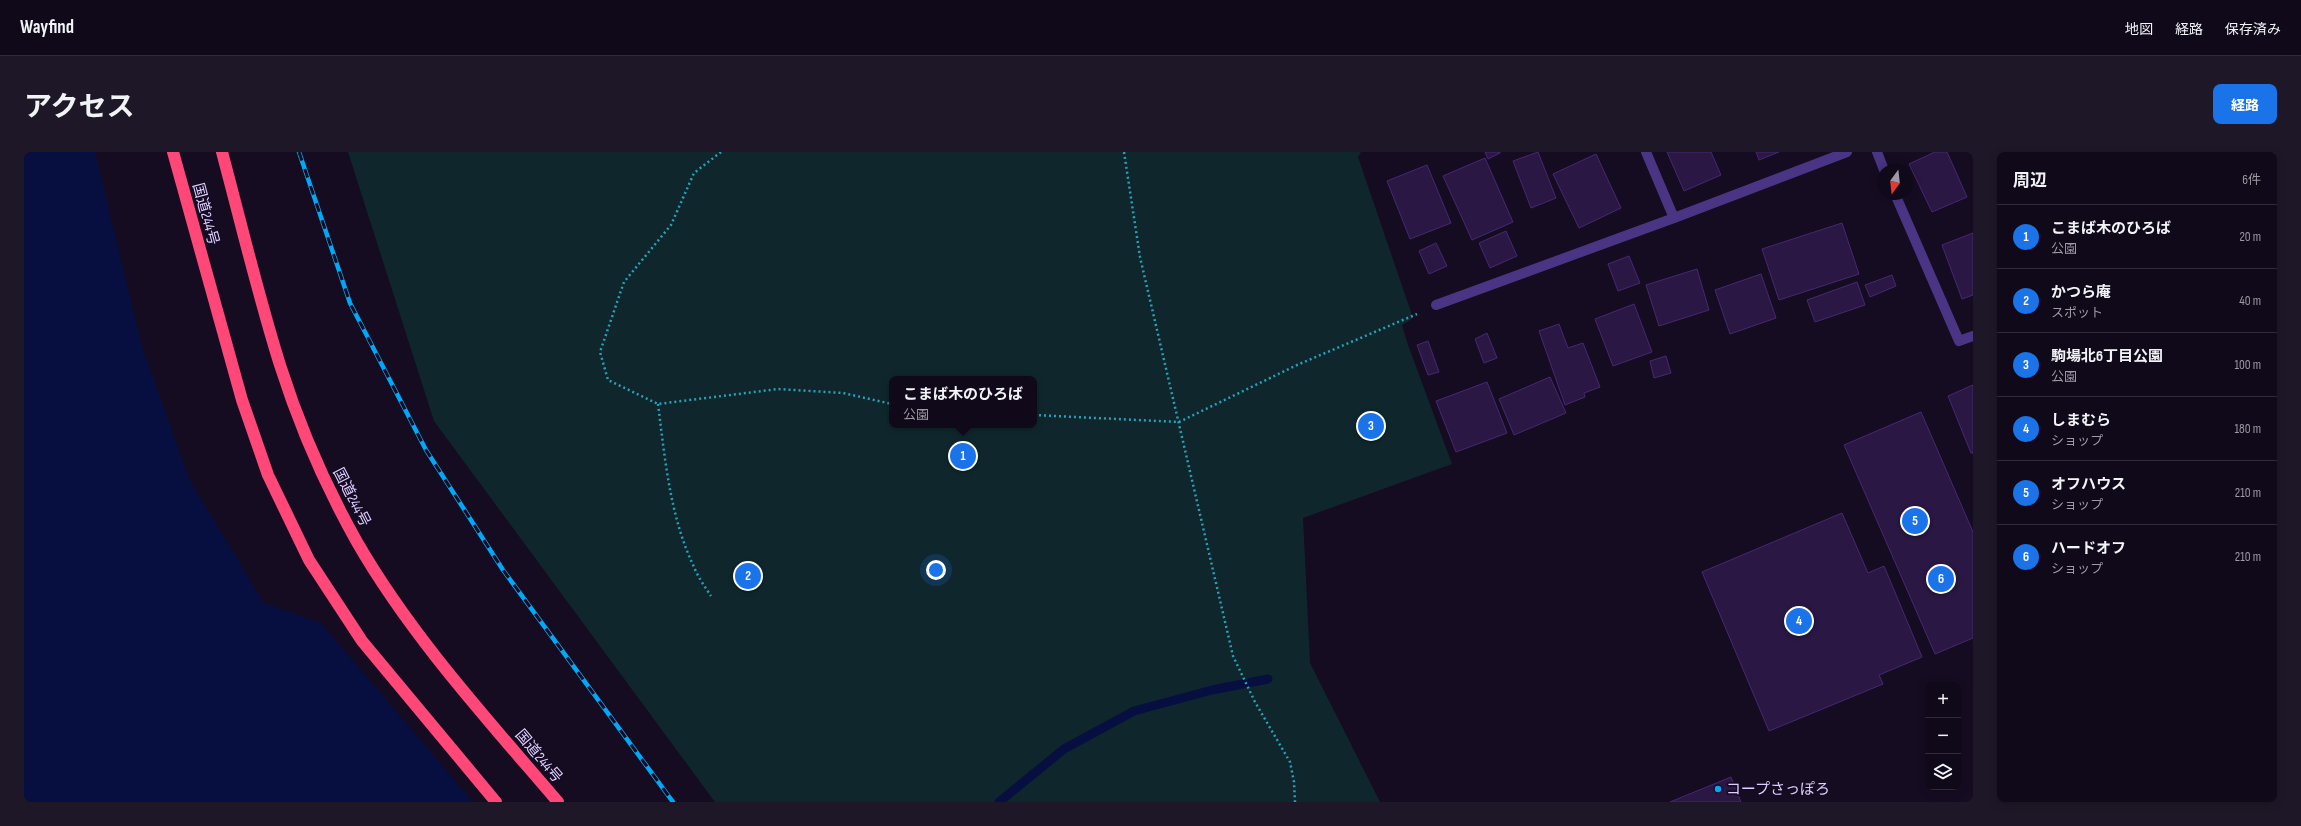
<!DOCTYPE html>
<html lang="ja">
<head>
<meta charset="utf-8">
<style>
	body { margin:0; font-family:"Sofia Sans Condensed","Noto Sans JP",sans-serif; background:#1e1727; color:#f1f3f6 }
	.controls { position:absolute; right:12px; bottom:12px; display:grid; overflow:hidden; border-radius:8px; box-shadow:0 2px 10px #0003 }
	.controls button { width:36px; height:36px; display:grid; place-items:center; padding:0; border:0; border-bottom:1px solid #302a39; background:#10091a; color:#f1f3f6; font:20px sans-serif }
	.compass { position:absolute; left:1853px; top:12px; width:36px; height:36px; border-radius:50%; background:#10091a; box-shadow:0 2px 10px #0003; rotate:195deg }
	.you { position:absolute; left:912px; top:418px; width:14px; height:14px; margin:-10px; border:3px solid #fff; border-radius:50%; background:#1a73e8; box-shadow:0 0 0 6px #1a73e833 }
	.badge { display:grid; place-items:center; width:26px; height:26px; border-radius:50%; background:#1a73e8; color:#fff; font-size:13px; font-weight:700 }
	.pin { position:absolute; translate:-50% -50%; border:2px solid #fff; box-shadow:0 1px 4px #0006 }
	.popup { position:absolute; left:865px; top:224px; width:148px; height:52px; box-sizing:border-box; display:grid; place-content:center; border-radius:8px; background:#10091a; filter:drop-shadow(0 1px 3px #0005); font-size:13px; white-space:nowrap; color:#9c9aa2 }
	.popup b { font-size:15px; color:#f1f3f6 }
	.popup::after { content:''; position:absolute; left:50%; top:100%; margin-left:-8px; border:8px solid transparent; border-top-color:#10091a }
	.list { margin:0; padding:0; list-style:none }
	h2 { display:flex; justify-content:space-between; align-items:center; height:52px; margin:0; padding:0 16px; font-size:17px }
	h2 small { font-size:13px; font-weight:400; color:#9c9aa2 }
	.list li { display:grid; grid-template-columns:26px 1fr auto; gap:12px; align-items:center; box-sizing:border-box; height:64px; padding:0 16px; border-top:1px solid #302a39 }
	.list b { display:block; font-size:15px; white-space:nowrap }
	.list p { margin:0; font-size:13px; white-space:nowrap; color:#9c9aa2 }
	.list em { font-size:13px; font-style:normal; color:#9c9aa2 }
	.icon { flex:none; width:22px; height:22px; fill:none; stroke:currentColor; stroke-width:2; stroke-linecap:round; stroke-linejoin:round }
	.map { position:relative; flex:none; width:1949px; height:650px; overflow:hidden; border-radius:8px }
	header { display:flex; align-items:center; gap:24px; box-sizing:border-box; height:56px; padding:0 20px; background:#10091a; border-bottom:1px solid #302a39 }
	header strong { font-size:19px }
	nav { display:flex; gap:22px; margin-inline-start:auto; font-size:14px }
	.intro { display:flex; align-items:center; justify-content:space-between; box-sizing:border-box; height:96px; padding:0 24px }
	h1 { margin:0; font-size:28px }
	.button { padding:10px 18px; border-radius:8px; background:#1a73e8; color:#fff; font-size:14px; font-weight:700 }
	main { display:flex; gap:24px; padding:0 24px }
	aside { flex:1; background:#10091a; border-radius:8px; box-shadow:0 2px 10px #0003 }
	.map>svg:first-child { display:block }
</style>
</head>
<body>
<header>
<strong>Wayfind</strong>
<nav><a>地図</a><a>経路</a><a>保存済み</a></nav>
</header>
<div class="intro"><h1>アクセス</h1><a class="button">経路</a></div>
<main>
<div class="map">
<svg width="1949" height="650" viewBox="0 0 1949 650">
	<rect width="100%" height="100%" fill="#150c22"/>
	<!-- green -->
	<path fill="#0f272c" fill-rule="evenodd" d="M 324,0 L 1337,0 L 1334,5 L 1389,166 L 1378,173 L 1384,193 L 1428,312 L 1279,366 L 1286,511 L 1356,650 L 691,650 L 410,269 ZM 868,227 L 1010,227 L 1010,273 L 868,273 Z"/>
	<!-- water -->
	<path fill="#070f40" d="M 0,0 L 71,0 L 117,191 L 165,327 L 240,451 L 297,471 L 449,650 L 0,650 Z"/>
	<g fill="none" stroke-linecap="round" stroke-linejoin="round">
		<!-- stream -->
		<path stroke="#070f40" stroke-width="9" d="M 975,650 L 1040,597 L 1110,559 L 1188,538 L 1244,527"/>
	</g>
	<!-- building -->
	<g fill="#2a1744" stroke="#472871">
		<path d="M 1461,0 L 1476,0 L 1476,1 L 1464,7 Z"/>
		<path d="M 1514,0 L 1532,46 L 1507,56 L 1489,9 Z"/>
		<path d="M 1643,0 L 1687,0 L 1697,23 L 1660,39 Z"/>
		<path d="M 1732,0 L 1755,0 L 1735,8 Z"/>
		<path d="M 1911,0 L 1923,0 L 1943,45 L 1908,60 L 1885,12 Z"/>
		<path d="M 1572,2 L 1597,56 L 1555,76 L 1529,22 Z"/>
		<path d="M 1461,6 L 1489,70 L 1448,88 L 1419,24 Z"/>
		<path d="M 1403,13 L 1427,71 L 1386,87 L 1363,29 Z"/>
		<path d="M 1818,71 L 1835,122 L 1755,148 L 1738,97 Z"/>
		<path d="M 1482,79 L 1493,104 L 1466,116 L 1455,91 Z"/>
		<path d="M 1949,81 L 1949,143 L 1938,147 L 1918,93 Z"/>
		<path d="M 1412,91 L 1423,114 L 1405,122 L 1395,99 Z"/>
		<path d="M 1605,104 L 1616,131 L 1594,139 L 1584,112 Z"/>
		<path d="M 1673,117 L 1685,158 L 1635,174 L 1622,133 Z"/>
		<path d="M 1737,122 L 1752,166 L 1706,182 L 1691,138 Z"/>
		<path d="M 1868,123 L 1872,134 L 1846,145 L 1841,133 Z"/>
		<path d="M 1833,130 L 1841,153 L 1791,170 L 1783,148 Z"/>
		<path d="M 1610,152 L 1628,200 L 1589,214 L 1571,167 Z"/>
		<path d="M 1535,172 L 1544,196 L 1559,191 L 1576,235 L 1560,241 L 1561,245 L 1541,253 L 1515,179 Z"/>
		<path d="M 1463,181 L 1473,206 L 1460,211 L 1451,187 Z"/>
		<path d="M 1404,189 L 1415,220 L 1404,223 L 1393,193 Z"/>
		<path d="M 1642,204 L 1647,221 L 1630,226 L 1626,209 Z"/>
		<path d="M 1526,225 L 1542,261 L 1490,283 L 1475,247 Z"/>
		<path d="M 1463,230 L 1483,281 L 1432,300 L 1412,249 Z"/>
		<path d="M 1949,233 L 1949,301 L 1947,301 L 1924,244 Z"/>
		<path d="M 1897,260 L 1949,380 L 1949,486 L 1911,502 L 1820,293 Z"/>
		<path d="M 1818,361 L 1844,421 L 1860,414 L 1898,505 L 1855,523 L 1859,532 L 1745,579 L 1678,420 Z"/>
		<path d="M 727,413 L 735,429 L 720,436 L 713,420 Z"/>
		<path d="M 1707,625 L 1717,650 L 1646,650 Z"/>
	</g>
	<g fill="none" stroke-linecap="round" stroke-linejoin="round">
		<!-- path -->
		<g stroke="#28a1b8" stroke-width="2.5" stroke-dasharray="2 3" stroke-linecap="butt">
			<path d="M 697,0 L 670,21 L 647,73 L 600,130 L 576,200 L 584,228 L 634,252 L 754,237 L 819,241 L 868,252"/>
			<path d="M 1100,0 L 1116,105 L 1209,504 L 1231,550 L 1266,610 L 1270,630 L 1271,650"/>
			<path d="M 634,252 C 641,307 646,365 670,415 C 674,425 681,435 687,444"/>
			<path d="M 1010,263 L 1155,270 L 1273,213 L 1393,162"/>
		</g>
		<!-- minor -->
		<g stroke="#493583" stroke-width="10">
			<path d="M 1622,0 L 1650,66 L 1823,0"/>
			<path d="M 1853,0 L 1860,18"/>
			<path d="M 1871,42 L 1935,189 L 1949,184"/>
			<path d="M 1412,153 L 1650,66"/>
		</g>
		<!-- highway -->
		<g stroke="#ff4878" stroke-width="12">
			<path d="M 149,0 L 218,248 L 244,323 L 285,408 L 338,489 L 472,650"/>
			<path d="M 198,0 C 217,71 234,143 256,213 C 275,273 302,335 333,390 C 387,484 464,568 534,650"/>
		</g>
		<!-- rail casing -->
		<g stroke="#00a9f8" stroke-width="4.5">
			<path id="rail" d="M 275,0 L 326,151 L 402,298 L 479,418 L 649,650"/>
		</g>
		<!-- rail -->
		<use href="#rail" stroke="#150c22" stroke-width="3" stroke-dasharray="9" stroke-linecap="butt"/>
	</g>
	<!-- markers -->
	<circle fill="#00a9f8" stroke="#150c22" stroke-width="1.5" cx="1694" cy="637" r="4"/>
	<g text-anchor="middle" stroke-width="3.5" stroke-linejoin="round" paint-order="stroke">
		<!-- street labels -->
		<g font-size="15" fill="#decdff" stroke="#150c22">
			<text transform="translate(182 62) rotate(75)" y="5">国道244号</text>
			<text transform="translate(328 345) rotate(63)" y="5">国道244号</text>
			<text transform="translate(515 604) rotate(50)" y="5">国道244号</text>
		</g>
		<!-- poi labels -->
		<g font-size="15" fill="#decdff" stroke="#150c22" text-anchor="start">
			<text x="1702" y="642">コープさっぽろ</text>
		</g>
	</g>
</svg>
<div class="controls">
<button>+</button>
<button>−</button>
<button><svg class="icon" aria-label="layers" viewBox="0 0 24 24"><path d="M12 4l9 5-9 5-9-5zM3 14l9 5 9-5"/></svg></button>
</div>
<svg class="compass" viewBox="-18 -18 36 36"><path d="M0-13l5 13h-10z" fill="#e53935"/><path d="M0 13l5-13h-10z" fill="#9c9aa2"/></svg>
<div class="you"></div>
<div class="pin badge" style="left:939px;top:304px">1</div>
<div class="popup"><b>こまば木のひろば</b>公園</div>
<div class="pin badge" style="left:724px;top:424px">2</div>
<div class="pin badge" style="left:1347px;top:274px">3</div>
<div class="pin badge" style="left:1775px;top:469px">4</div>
<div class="pin badge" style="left:1891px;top:369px">5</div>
<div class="pin badge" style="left:1917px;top:427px">6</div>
</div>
<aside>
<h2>周辺<small>6件</small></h2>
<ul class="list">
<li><span class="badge">1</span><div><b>こまば木のひろば</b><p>公園</p></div><em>20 m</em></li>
<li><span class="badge">2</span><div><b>かつら庵</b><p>スポット</p></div><em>40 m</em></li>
<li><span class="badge">3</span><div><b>駒場北6丁目公園</b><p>公園</p></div><em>100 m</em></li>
<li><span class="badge">4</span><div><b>しまむら</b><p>ショップ</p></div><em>180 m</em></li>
<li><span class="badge">5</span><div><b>オフハウス</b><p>ショップ</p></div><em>210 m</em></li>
<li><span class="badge">6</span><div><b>ハードオフ</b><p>ショップ</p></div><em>210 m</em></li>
</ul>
</aside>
</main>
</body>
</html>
